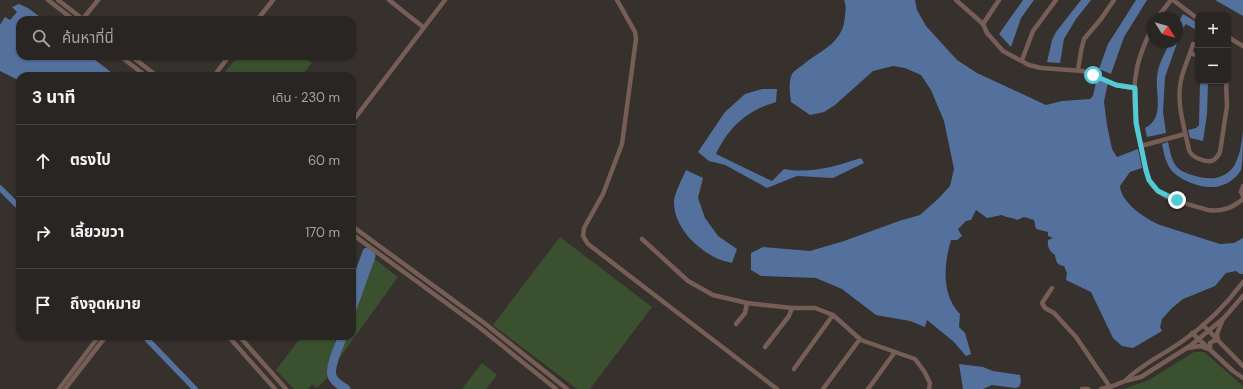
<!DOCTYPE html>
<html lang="th">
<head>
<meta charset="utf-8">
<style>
	body { margin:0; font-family:"DM Sans","Noto Sans Thai",sans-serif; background:#302d2a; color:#f1f3f6 }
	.controls { position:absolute; right:12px; top:12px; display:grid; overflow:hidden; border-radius:8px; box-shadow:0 1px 3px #0004 }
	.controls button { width:36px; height:36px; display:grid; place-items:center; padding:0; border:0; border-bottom:1px solid #444240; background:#282522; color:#f1f3f6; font:20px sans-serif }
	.compass { position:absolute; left:1147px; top:12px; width:36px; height:36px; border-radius:50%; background:#282522; box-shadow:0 1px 3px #0004; rotate:127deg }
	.stop { position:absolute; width:12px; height:12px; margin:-9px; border:3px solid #52cbd7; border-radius:50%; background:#fff }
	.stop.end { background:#52cbd7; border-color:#fff; box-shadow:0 1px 4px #0008 }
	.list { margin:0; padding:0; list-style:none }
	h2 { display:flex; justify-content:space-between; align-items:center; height:52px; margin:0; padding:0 16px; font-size:17px }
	h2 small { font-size:13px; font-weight:400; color:#a5a5a5 }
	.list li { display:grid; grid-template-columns:26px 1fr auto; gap:12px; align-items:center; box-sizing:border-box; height:72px; padding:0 16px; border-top:1px solid #444240 }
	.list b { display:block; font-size:15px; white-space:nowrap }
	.list em { font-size:13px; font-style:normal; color:#a5a5a5 }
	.icon { flex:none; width:22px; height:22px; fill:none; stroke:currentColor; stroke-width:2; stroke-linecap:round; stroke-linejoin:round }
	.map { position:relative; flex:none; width:1243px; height:389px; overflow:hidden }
	.search { position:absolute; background:#282522; box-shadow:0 1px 3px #0004; left:16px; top:16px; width:340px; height:44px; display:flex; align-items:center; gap:10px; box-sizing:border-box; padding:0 14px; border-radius:12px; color:#a5a5a5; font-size:15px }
	.panel { position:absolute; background:#282522; box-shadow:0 1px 3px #0004; left:16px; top:72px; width:340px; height:268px; border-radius:12px }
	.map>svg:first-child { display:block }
</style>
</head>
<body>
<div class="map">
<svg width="1243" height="389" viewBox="0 0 1243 389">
	<rect width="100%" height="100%" fill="#36312d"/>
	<!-- green -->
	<g fill="#3a502f">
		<path d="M 238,56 L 302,56 L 312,63 L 301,76 L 222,76 Z"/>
		<path d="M 560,237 L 652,307 L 590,389 L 577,389 L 493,325 Z"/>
		<path d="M 372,257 L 398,277 L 338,360 L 333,372 L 335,381 C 327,367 337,350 343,336 L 352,336 L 352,311 Z"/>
		<path d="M 302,336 L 337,336 L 327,369 L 327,378 L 317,388 L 312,384 L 308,389 L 294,389 L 276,370 Z"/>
		<path d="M 1194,352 L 1204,352 L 1243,386 L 1243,389 L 1124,389 L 1149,380 Z"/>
		<path d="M 482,363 L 497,375 L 486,389 L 462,389 Z"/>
	</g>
	<!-- water -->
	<g fill="#54709c">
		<path d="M 844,0 L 915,0 L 917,10 L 926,26 L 957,60 L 977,73 L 1046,105 L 1062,101 L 1090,99 L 1093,96 L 1097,77 L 1108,82 L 1104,102 L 1107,125 L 1112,149 L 1117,157 L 1138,149 L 1142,168 L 1130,172 L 1120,186 C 1121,203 1146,219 1160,225 L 1220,244 L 1234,243 L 1243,238 L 1243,274 L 1240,274 L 1236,271 L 1226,273 L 1215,286 L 1183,299 L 1172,308 L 1162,319 L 1160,327 L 1162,331 L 1133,348 L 1122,346 L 1113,338 L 1091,292 L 1066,280 L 1067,273 L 1064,266 C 1057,265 1056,262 1055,255 C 1050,252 1047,247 1048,240 L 1053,238 L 1048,236 L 1048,232 L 1036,229 L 1034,220 L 1024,217 L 1017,220 C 1012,217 1007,218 1002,215 L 987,218 L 976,210 L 971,220 L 966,221 L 958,229 L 962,236 L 957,240 L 951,240 C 944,264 941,295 960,314 L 959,327 L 965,333 L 971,354 L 966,356 L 954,342 L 927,320 L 925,327 L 910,321 L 876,315 L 842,289 L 816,278 L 761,276 L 751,270 L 751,253 L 763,247 L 810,251 L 844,241 L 899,221 L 920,215 L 939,198 L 950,186 L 954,169 L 944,121 L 931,90 L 921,75 L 905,68 L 893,66 L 873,71 L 835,105 L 824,112 L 810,115 L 791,102 C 790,93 788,83 792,74 C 794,71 800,67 804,64 C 822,49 844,43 845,15 C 846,10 846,5 844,0 Z"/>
		<path d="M 1023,0 L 1034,0 L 1021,18 L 1011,47 L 999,34 Z"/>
		<path d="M 1081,0 L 1091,0 L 1076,19 L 1064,39 L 1060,63 L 1047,62 L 1052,40 L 1056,32 Z"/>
		<path d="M 1136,0 L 1147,0 L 1124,37 L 1111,74 L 1099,69 L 1108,44 Z"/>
		<path d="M 1215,0 L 1243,0 L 1243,16 Z"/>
		<path d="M 19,4 L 28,8 L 44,20 L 20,20 L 20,56 L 90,56 L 116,76 L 20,76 L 20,81 L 0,71 L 0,25 L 5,17 L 10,20 L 17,12 L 12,7 Z"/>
		<path d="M 1183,14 L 1198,23 L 1198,31 L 1186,24 L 1182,29 L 1165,77 L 1163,112 L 1166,133 L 1147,137 L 1145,128 C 1167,117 1153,90 1158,71 C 1160,61 1166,51 1170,42 L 1177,42 L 1177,25 Z"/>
		<path d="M 1200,81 L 1208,81 L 1207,114 L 1203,141 L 1190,138 L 1188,130 L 1196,128 L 1199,125 Z"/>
		<path d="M 762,89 L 777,89 L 776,102 C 746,111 729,127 716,154 L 772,181 L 784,169 C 810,174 837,166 861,158 L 864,163 L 833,178 L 797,176 L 767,188 L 725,165 L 709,161 L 698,152 L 725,112 L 745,94 Z"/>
		<path d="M 1243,130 C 1243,140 1243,162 1241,170 C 1236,179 1224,187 1213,187 C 1201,188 1182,181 1173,172 C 1166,165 1164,154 1162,144 L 1168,142 C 1170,150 1171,159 1176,166 C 1180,171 1186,173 1192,175 C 1208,180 1223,181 1234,166 C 1240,156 1242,142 1243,130 Z"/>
		<path d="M 686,170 L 703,178 L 698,198 L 705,218 L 718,236 L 737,249 L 732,263 C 726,261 719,260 714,257 C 694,246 674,226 674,202 C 674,194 682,179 686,170 Z"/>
		<path d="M 959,364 L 983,367 L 993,371 L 1020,375 L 1021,382 L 1019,387 L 1015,388 L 992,385 L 983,389 L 963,389 Z"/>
	</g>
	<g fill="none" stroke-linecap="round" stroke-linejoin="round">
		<!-- canal -->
		<g stroke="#54709c" stroke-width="5.5">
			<path d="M 0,188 L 20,208"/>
			<path d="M 144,336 L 195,389"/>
		</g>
		<!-- river -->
		<g stroke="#54709c" stroke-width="9">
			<path d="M 352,294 L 367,252 L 371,256 L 352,309"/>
			<path d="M 343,336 C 339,346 329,367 332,376 C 334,382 341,386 346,389"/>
		</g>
		<!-- minor -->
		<g stroke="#765d55" stroke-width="4.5">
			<path d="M 48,0 L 74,20"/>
			<path d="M 58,0 L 84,20"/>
			<path d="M 389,0 L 423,27"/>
			<path d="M 617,0 L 635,32 L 636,39 L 622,144 L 603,194 L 584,228 L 583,236 L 588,244 L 777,389"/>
			<path d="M 956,0 L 983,24 L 987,33 L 1003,51 L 1029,65 L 1041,68 L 1083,71 L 1116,85 L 1135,88"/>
			<path d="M 1173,0 L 1198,19"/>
			<path d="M 1157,18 L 1171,0"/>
			<path d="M 82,20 L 98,0"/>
			<path d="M 257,20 L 273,0"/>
			<path d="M 983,24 L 999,0"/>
			<path d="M 1153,25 C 1147,38 1140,53 1137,68 C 1131,95 1136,123 1142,150 C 1144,161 1145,176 1152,185 C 1164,201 1190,204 1208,210 C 1222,212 1232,208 1243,199"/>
			<path d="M 1228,37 L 1243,46"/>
			<path d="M 1193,44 C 1190,55 1185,65 1182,76 C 1175,100 1184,126 1189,150 C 1191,157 1204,162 1211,161 C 1216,160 1218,156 1220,152 L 1227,106 L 1226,81"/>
			<path d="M 1190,53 L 1198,56"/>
			<path d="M 120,56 L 146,76"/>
			<path d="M 131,56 L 157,76"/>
			<path d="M 1022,60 L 1033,31 L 1056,0"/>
			<path d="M 1078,70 L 1081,51 L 1084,39 L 1101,19 L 1114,0"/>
			<path d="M 214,76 L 229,56"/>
			<path d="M 352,122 L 445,0"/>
			<path d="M 1141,146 L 1185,134"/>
			<path d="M 1243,186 L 1241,192 L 1243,196"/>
			<path d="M 352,226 L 483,322 L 567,389"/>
			<path d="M 352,234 L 479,327 L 556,389"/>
			<path d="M 642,239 L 688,281 L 713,295 L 747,303 L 792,308 L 815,308 L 833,315 L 861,340 L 915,359 L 924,371 L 930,383 L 929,389"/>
			<path d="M 1052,288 L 1042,303 L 1045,308 L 1054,313 L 1076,337 L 1110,387"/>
			<path d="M 736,324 L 745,313 L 747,303"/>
			<path d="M 1203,325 L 1243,366"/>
			<path d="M 1192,333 L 1233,371 L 1243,378"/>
			<path d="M 228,336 L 275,389"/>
			<path d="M 239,336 L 286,389"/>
			<path d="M 1218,340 L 1217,334 L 1223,319"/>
			<path d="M 765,347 L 789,316 L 792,308"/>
			<path d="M 1188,348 L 1200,346 L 1208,349"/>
			<path d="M 1210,349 L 1210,343 L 1213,341 L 1218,340"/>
			<path d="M 794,369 L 833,315"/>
			<path d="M 1126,380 C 1143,363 1165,354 1184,340 C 1207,324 1226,305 1243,282"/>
			<path d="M 59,389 L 99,336"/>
			<path d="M 65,389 L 106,336"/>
			<path d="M 823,389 L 860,339"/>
			<path d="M 868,389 L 895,352"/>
			<path d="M 1082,389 L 1088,389"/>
			<path d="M 1101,389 L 1110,387 L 1125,381 L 1141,377 L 1190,346 L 1224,318 L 1243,296"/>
		</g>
	</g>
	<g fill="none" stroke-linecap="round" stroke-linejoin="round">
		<!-- route -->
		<path stroke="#52cbd7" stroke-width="5" d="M 1093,75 L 1116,85 L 1135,88 L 1136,123 L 1146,170 L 1149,180 L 1158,191 L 1177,200"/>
	</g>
</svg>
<div class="controls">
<button>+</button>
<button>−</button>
</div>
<svg class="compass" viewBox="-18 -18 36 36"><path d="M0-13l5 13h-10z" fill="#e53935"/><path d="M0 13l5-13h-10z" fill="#a5a5a5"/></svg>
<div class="stop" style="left:1093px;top:75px"></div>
<div class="stop end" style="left:1177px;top:200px"></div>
<div class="search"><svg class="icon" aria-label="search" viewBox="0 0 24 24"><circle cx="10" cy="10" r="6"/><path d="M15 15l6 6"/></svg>ค้นหาที่นี่</div>
<section class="panel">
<h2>3 นาที<small>เดิน · 230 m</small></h2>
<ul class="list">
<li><svg class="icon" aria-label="ahead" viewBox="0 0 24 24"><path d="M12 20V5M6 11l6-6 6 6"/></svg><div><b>ตรงไป</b></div><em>60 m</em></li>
<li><svg class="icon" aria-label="right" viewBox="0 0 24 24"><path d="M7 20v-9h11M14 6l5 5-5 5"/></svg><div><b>เลี้ยวขวา</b></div><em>170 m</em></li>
<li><svg class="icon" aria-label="arrive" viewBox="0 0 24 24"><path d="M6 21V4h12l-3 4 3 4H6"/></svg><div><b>ถึงจุดหมาย</b></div></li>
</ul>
</section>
</div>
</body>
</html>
